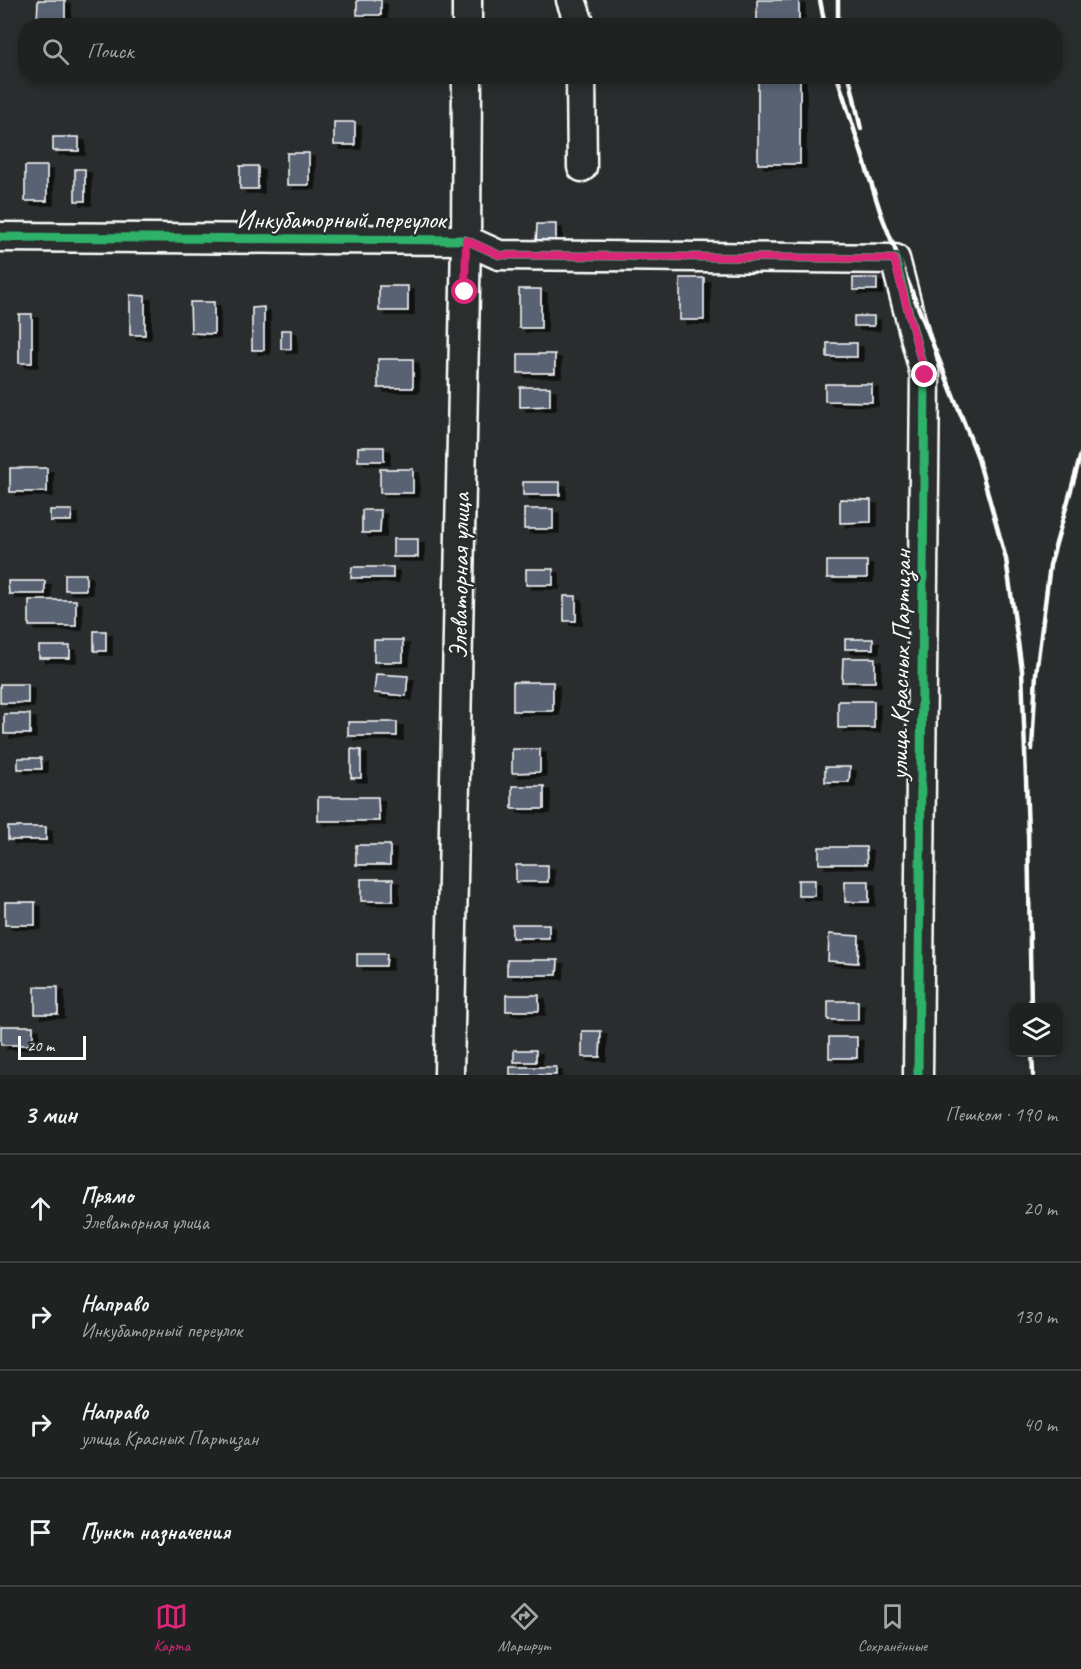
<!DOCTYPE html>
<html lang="ru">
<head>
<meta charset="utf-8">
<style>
	body { margin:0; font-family:Caveat,sans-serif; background:#282a2a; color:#f1f3f6 }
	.controls { position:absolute; right:18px; bottom:18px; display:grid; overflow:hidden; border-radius:12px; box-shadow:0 3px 9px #0003 }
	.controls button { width:54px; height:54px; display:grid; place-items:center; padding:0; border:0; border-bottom:2px solid #3d3f40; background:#202222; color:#f1f3f6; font:30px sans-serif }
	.scale { position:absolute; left:18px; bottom:15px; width:68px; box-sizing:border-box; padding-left:6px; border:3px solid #fff; border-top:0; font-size:16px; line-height:21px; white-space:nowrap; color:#fff; -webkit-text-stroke:4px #2a2d2e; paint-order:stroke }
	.stop { position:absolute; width:18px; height:18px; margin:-14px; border:4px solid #db2777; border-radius:50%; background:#fff }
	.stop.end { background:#db2777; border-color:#fff; box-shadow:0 2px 6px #0008 }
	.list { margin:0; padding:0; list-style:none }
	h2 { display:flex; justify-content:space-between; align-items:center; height:78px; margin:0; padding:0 24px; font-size:26px }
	h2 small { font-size:20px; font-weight:400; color:#a2a4a5 }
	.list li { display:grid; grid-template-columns:39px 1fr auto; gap:18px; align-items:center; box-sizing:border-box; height:108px; padding:0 24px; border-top:2px solid #3d3f40 }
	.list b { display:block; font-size:22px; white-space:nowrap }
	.list p { margin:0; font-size:20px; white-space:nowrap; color:#a2a4a5 }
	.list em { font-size:20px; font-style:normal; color:#a2a4a5 }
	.icon { flex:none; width:33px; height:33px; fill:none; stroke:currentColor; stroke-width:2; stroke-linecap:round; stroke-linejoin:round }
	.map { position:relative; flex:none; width:1081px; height:1075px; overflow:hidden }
	.search { position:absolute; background:#202222; box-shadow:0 3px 9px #0003; left:18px; right:18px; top:18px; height:66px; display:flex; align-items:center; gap:15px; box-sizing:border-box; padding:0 21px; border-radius:24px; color:#a2a4a5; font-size:22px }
	.sheet { height:510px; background:#202222 }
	nav { display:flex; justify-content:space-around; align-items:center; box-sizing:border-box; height:84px; border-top:2px solid #3d3f40; background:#202222; font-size:16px; color:#a2a4a5 }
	nav a { display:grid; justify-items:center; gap:3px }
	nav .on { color:#db2777 }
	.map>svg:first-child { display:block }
</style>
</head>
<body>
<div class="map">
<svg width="1081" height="1075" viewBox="0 0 1081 1075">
	<defs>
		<filter id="shadow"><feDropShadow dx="6" dy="4" stdDeviation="0" flood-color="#0009"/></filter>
	</defs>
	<rect width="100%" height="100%" fill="#2a2d2e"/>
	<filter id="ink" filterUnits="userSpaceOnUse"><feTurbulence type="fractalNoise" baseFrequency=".0167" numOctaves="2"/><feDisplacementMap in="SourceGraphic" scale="12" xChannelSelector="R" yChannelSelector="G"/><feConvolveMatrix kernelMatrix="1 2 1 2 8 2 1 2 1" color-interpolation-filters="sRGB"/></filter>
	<g filter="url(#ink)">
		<!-- building -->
		<g fill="#586273" stroke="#fff" stroke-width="1.5" filter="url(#shadow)">
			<path d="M 38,0 L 65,0 L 65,23 L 37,23 Z"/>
			<rect x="357" y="0" width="24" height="15"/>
			<rect x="757" y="0" width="42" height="26"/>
			<rect x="758" y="76" width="42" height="88"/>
			<rect x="334" y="122" width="21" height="23"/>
			<rect x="53" y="137" width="26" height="14"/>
			<rect x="287" y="153" width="22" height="32"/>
			<rect x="25" y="166" width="22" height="35"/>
			<rect x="240" y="166" width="18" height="23"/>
			<rect x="75" y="169" width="10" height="32"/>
			<path d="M 537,224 L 556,224 L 556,244 L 536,244 Z"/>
			<rect x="680" y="278" width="24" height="42"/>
			<rect x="853" y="278" width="24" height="12"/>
			<rect x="379" y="286" width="29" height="25"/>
			<rect x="519" y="289" width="22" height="39"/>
			<path d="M 130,295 L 145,296 L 145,335 L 130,335 Z"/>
			<path d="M 190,302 L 214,302 L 214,334 L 191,333 Z"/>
			<path d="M 264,307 L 264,350 L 252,350 L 252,308 Z"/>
			<rect x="19" y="314" width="13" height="49"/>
			<rect x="854" y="316" width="20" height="10"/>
			<rect x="281" y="330" width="10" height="19"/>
			<rect x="827" y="343" width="30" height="14"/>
			<rect x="518" y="354" width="37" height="19"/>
			<rect x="378" y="359" width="35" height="29"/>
			<path d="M 825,384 L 872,384 L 872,402 L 825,401 Z"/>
			<path d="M 520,387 L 550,387 L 550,406 L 520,407 Z"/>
			<rect x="358" y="447" width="26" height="14"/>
			<rect x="10" y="468" width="37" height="24"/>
			<rect x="380" y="469" width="33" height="24"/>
			<rect x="523" y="482" width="37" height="13"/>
			<path d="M 840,499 L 871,500 L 871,522 L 840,523 Z"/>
			<rect x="524" y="509" width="29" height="20"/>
			<path d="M 50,510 L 72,510 L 71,521 L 50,521 Z"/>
			<path d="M 362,510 L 381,510 L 380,533 L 362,533 Z"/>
			<rect x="393" y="539" width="25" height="18"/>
			<rect x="827" y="561" width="40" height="17"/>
			<path d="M 352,567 L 393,567 L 393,578 L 351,578 Z"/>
			<rect x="526" y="569" width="27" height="16"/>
			<rect x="65" y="574" width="21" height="16"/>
			<path d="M 8,581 L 45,581 L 45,594 L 9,594 Z"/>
			<rect x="564" y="596" width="12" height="25"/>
			<rect x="29" y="600" width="47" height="26"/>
			<rect x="94" y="631" width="12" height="20"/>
			<rect x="845" y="639" width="28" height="10"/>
			<rect x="374" y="640" width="29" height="22"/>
			<rect x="39" y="646" width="31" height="12"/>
			<path d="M 843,658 L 875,658 L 875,682 L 842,682 Z"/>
			<path d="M 376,674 L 408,676 L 406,696 L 374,693 Z"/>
			<rect x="513" y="682" width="40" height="29"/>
			<rect x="0" y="684" width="28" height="19"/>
			<rect x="838" y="701" width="36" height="27"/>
			<rect x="4" y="714" width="26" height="20"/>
			<rect x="348" y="722" width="49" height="14"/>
			<path d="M 351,749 L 361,750 L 361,778 L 351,778 Z"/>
			<path d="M 512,749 L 540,749 L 540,772 L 512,773 Z"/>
			<path d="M 18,758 L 41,758 L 42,769 L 18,769 Z"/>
			<path d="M 825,767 L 850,767 L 849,782 L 825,782 Z"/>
			<rect x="512" y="786" width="32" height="23"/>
			<path d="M 318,797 L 378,797 L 379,821 L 318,821 Z"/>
			<rect x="8" y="827" width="38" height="13"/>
			<rect x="356" y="845" width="34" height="20"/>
			<path d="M 819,847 L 866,847 L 867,864 L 819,864 Z"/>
			<rect x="516" y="865" width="32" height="17"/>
			<rect x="361" y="879" width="32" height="22"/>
			<rect x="798" y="880" width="17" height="16"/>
			<rect x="845" y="881" width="24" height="21"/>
			<rect x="5" y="902" width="30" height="23"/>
			<rect x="512" y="924" width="37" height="14"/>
			<path d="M 829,934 L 859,936 L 858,963 L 828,961 Z"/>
			<path d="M 357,954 L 387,954 L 386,966 L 357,966 Z"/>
			<path d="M 507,960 L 558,960 L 557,975 L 507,975 Z"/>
			<rect x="35" y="987" width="23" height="27"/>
			<rect x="506" y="995" width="33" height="16"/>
			<rect x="828" y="1001" width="30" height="19"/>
			<rect x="1" y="1026" width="32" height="19"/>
			<path d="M 582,1031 L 601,1031 L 600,1057 L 582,1057 Z"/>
			<rect x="829" y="1037" width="28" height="21"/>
			<rect x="514" y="1050" width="22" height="12"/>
			<rect x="510" y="1067" width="46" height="8"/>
		</g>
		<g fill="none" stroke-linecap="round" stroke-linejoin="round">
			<!-- minor casing -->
			<g stroke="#fff" stroke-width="33">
				<g id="minor">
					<path d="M 571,0 L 580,26"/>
					<path d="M 467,26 L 467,0"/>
					<path d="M 581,76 L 582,167"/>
					<path d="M 0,237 L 466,240 L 499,255 L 895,259 L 925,375 L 918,1075"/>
					<path d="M 449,1075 L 466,240 L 467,76"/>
				</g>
			</g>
			<!-- minor -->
			<use href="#minor" stroke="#2a2d2e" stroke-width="28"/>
			<!-- rail -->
			<g stroke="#fff" stroke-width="4.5">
				<path d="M 820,0 L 825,26"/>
				<path d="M 838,0 L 838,26"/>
				<path d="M 837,76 L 881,214 L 977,455 L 1006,559 L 1022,670 L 1028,833"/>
				<path d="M 849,76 L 861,129"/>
				<path d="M 1032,749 L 1036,674 L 1050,565 L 1081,454"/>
				<path d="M 1028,826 L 1031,1008"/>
				<path d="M 1032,1052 L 1033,1075"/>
			</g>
			<!-- cycleway casing -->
			<g stroke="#2a2d2e" stroke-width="13">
				<path id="cycleway" d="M 0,237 L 466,240 L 499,255 L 895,259 L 925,375 L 918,1075"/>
			</g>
			<!-- cycleway -->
			<use href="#cycleway" stroke="#2db169" stroke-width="9"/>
		</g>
	</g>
	<g fill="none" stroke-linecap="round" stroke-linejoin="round" filter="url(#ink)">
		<!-- route -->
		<path stroke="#db2777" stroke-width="8" d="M 465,292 L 466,240 L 499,255 L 894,259 L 925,375"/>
	</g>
	<g text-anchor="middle" stroke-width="5" stroke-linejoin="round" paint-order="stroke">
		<!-- street labels -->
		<g font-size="26" fill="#fff" stroke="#2a2d2e">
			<text x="341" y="228">Инкубаторный переулок</text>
			<text transform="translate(459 576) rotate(-89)" y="9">Элеваторная улица</text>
			<text transform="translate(900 665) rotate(-89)" y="9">улица Красных Партизан</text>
		</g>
	</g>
</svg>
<div class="controls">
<button><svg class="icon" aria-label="layers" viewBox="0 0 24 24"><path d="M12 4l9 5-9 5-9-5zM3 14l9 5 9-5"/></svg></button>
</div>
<div class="scale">20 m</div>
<div class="stop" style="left:465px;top:292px"></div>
<div class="stop end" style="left:925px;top:375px"></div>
<div class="search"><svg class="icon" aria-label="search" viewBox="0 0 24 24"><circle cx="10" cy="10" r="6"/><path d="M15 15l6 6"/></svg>Поиск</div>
</div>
<section class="sheet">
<h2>3 мин<small>Пешком · 190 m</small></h2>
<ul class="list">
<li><svg class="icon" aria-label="ahead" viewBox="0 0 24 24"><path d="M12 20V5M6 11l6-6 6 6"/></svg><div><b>Прямо</b><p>Элеваторная улица</p></div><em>20 m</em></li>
<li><svg class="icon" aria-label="right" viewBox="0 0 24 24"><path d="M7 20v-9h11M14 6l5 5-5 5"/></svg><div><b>Направо</b><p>Инкубаторный переулок</p></div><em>130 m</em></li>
<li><svg class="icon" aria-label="right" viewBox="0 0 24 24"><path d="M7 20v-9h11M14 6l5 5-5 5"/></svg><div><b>Направо</b><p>улица Красных Партизан</p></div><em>40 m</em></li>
<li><svg class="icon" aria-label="arrive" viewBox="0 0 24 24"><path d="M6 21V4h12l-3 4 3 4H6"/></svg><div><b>Пункт назначения</b></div></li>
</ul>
</section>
<nav>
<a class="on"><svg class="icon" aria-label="map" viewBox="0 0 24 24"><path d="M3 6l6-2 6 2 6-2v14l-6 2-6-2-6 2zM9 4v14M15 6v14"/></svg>Карта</a>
<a><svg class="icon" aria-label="directions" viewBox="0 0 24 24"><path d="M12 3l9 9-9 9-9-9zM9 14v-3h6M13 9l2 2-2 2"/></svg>Маршрут</a>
<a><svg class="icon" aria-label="saved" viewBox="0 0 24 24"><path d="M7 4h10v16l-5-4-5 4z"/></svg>Сохранённые</a>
</nav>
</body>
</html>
